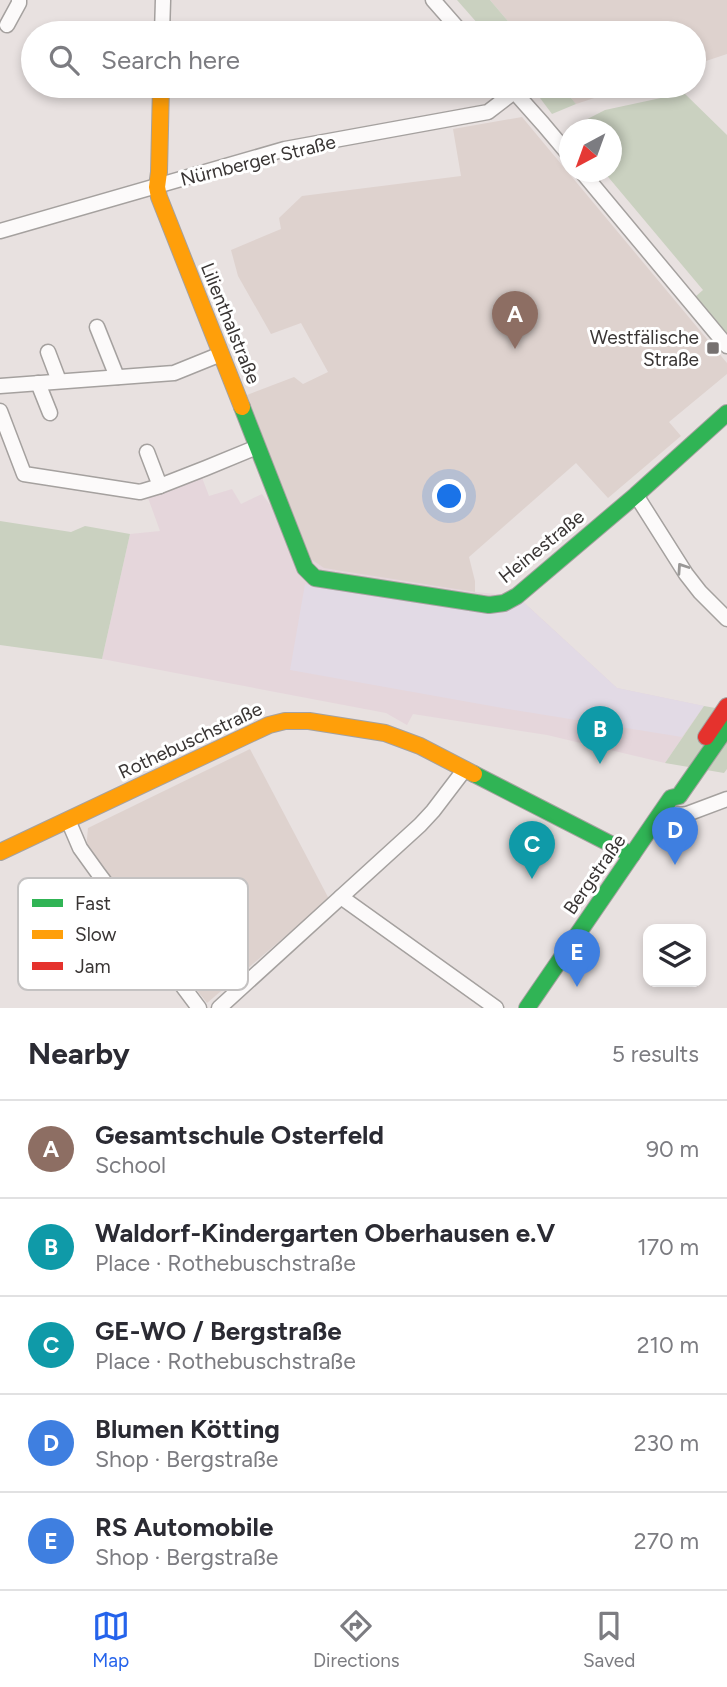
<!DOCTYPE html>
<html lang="en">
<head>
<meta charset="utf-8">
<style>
	body { margin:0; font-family:Figtree,sans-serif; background:#f7f7f7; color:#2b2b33 }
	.controls { position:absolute; right:21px; bottom:21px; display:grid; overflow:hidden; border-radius:14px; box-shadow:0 4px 10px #0003 }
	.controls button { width:63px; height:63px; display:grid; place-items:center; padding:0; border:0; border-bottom:2px solid #e1e1e2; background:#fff; color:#2b2b33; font:35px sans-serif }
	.compass { position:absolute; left:559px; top:119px; width:63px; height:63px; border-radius:50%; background:#fff; box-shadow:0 4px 10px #0003; rotate:221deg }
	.you { position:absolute; left:450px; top:497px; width:24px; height:24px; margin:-18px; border:5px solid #fff; border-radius:50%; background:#1a73e8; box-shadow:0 0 0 10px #1a73e833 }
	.badge { display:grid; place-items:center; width:46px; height:46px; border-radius:50%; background:#2563eb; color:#fff; font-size:23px; font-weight:700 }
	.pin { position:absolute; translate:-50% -58px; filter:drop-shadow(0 2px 4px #0008) }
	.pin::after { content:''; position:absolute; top:37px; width:24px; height:21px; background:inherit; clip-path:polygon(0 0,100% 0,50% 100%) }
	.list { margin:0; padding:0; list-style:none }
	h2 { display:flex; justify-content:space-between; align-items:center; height:91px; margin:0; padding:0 28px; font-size:30px }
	h2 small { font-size:23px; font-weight:400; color:#7c7c81 }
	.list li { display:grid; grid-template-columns:46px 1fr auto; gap:21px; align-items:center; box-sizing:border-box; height:98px; padding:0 28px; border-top:2px solid #e1e1e2 }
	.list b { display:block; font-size:26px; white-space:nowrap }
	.list p { margin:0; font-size:23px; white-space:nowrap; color:#7c7c81 }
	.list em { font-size:23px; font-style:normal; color:#7c7c81 }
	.icon { flex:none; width:38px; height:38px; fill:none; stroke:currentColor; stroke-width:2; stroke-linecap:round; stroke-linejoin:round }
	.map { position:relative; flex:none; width:727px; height:1008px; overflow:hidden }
	.search { position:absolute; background:#fff; box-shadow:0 4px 10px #0003; left:21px; right:21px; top:21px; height:77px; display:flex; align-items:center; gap:18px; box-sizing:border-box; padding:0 24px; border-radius:38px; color:#7c7c81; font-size:26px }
	.sheet { height:581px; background:#fff }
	nav { display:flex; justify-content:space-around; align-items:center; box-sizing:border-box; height:98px; border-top:2px solid #e1e1e2; background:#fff; font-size:19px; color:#7c7c81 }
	nav a { display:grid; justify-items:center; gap:4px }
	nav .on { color:#2563eb }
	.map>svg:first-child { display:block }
</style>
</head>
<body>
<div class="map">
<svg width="727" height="1008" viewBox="0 0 727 1008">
	<rect width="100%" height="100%" fill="#e8e1e0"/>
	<!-- commercial -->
	<path fill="#e5d6db" d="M 201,475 L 209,496 L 232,489 L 241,504 L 262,494 L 311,559 L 475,592 L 517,596 L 617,688 L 704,706 L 665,763 L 547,735 L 413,714 L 407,725 L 386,713 L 102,659 L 130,534 L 160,531 L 147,495 Z"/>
	<!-- industrial -->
	<path fill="#e2dae5" d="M 305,584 L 503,613 L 521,600 L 617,688 L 704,706 L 682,737 L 508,709 L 290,670 Z"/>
	<!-- built -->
	<g fill="#ded2ce">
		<path d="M 490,0 L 727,0 L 727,54 L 694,65 L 694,33 L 518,33 Z"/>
		<path d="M 561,86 L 631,86 L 576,104 Z"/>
		<path d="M 522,117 L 727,363 L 727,374 L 669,422 L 681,436 L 608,498 L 576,463 L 469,557 L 475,581 L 475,592 L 324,568 L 311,559 L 247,395 L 294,377 L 303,384 L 328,372 L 301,323 L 271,334 L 238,276 L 231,250 L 281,229 L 279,218 L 302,196 L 461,176 L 453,129 Z"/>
		<path d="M 250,749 L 329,899 L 207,1003 L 86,849 L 88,828 Z"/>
	</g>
	<!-- green -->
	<g fill="#cad1c0">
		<path d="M 457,0 L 490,0 L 518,33 L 486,33 Z"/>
		<path d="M 531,86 L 561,86 L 576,104 L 552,114 Z"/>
		<path d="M 684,93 L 727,135 L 727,333 L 695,297 L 703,290 L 604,172 L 612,172 L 612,130 L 570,130 L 569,131 L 568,129 L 605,110 Z"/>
		<path d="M 0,521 L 71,532 L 85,526 L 130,534 L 102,659 L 0,645 Z"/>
		<path d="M 704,706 L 727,710 L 727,769 L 724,773 L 665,763 Z"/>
	</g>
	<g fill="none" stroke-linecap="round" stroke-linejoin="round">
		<!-- street casing -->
		<g stroke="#a5a19f" stroke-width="17">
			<g id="street">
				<path d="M 433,0 L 462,33"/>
				<path d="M 7,25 L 19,3 L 19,0"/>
				<path d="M 162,33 L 163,0"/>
				<path d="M 510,87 L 543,124 L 570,156"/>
				<path d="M 582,172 L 727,346"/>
				<path d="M 0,231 L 285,149 L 488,112 L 514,92"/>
				<path d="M 97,327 L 117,377"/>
				<path d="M 48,352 L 59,381"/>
				<path d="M 38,383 L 50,413"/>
				<path d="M 0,386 L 174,373 L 221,354"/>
				<path d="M 0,411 L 24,474 L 140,492 L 160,486 L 206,468 L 257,447"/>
				<path d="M 147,452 L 160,486"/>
				<path d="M 636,495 L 686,574 L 700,592 L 727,619"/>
				<path d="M 662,812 L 681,815 L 687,814 L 727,799"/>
				<path d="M 68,820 L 80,848 L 98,873 L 199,1008"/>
				<path d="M 341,897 L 496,1008"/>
				<path d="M 219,1008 L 420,825 L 433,811 L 465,769"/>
			</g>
		</g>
		<!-- fast casing -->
		<g stroke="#a5a19f" stroke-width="18">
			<g id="fast">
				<path d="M 242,407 L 305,568 L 315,578 L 489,605 L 504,603 L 517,596 L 636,495 L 727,413"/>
				<path d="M 474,774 L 632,855"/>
				<path d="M 527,1008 L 671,798 L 679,796 L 727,727"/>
			</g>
		</g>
		<!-- slow casing -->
		<g stroke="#a5a19f" stroke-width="18">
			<g id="slow">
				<path d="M 161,86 L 159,172 L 157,187 L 159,197 L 242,407"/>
				<path d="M 0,852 L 269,725 L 285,721 L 309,721 L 385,733 L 420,746 L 474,774"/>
			</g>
		</g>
		<!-- jam casing -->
		<g stroke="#a5a19f" stroke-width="18">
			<path id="jam" d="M 706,737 L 727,706"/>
		</g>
		<!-- street -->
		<use href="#street" stroke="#fcfafa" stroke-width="14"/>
		<!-- fast -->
		<use href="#fast" stroke="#30b455" stroke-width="16"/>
		<!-- slow -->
		<use href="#slow" stroke="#ff9f0a" stroke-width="16"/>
		<!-- jam -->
		<use href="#jam" stroke="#e5322d" stroke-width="16"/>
	</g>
	<!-- one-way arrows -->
	<defs><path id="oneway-chevron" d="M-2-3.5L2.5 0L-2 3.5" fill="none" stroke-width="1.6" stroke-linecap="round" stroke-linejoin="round" transform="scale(1.75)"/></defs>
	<use stroke="#9a9897" href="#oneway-chevron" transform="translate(682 568) rotate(-124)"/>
	<!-- markers -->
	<rect fill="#767170" stroke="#fff" stroke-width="2.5" x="706" y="341" width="14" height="14" rx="3.5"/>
	<g text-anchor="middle" stroke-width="6" stroke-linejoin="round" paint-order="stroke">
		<!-- street labels -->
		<g font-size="19" fill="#393534" stroke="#fff">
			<text transform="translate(258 160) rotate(-14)" y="7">Nürnberger Straße</text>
			<text transform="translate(231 323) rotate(68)" y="7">Lilienthalstraße</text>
			<text transform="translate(541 546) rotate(-39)" y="7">Heinestraße</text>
			<text transform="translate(190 740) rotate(-25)" y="7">Rothebuschstraße</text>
			<text transform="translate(594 874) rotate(-55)" y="7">Bergstraße</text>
		</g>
		<!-- poi labels -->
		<g font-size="19" fill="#393534" stroke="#fff" text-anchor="end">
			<text x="699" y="344">Westfälische<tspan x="699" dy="22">Straße</tspan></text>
		</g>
	</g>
	<!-- legend -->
	<rect x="18" y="878" width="230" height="112" rx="10" fill="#fff" stroke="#c4c2c2" stroke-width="2"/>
	<rect x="32" y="899" width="31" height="8" fill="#30b455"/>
	<rect x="32" y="930" width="31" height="9" fill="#ff9f0a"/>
	<rect x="32" y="962" width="31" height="8" fill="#e5322d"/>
	<g font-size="19" fill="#393534">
		<text x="75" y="910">Fast</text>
		<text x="75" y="941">Slow</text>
		<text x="75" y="973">Jam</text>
	</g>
</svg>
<div class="controls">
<button><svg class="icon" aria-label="layers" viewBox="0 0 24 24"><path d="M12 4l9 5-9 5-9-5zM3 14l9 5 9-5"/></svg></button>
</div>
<svg class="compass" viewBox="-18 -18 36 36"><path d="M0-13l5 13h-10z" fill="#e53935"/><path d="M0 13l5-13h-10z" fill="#7c7c81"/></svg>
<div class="you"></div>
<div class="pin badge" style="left:515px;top:349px;background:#8d6e63">A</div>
<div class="pin badge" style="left:600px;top:764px;background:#0f9aa8">B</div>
<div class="pin badge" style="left:532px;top:879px;background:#0f9aa8">C</div>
<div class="pin badge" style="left:675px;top:865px;background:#3f7fe0">D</div>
<div class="pin badge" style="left:577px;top:987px;background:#3f7fe0">E</div>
<div class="search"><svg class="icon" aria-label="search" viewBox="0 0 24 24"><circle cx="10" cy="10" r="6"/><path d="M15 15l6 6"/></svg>Search here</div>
</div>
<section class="sheet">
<h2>Nearby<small>5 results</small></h2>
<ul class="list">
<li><span class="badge" style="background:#8d6e63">A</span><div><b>Gesamtschule Osterfeld</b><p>School</p></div><em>90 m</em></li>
<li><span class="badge" style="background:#0f9aa8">B</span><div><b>Waldorf-Kindergarten Oberhausen e.V</b><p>Place · Rothebuschstraße</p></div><em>170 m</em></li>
<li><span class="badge" style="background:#0f9aa8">C</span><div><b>GE-WO / Bergstraße</b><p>Place · Rothebuschstraße</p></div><em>210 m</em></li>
<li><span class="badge" style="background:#3f7fe0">D</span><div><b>Blumen Kötting</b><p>Shop · Bergstraße</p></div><em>230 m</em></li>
<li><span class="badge" style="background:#3f7fe0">E</span><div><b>RS Automobile</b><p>Shop · Bergstraße</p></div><em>270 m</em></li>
</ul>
</section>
<nav>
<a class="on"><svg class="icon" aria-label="map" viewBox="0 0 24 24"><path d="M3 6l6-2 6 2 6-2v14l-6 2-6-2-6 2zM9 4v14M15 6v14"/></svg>Map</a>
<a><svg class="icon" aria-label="directions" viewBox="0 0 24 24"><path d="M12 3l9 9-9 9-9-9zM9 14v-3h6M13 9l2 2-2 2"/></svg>Directions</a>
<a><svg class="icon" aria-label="saved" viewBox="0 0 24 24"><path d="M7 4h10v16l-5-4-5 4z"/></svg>Saved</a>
</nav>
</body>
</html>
